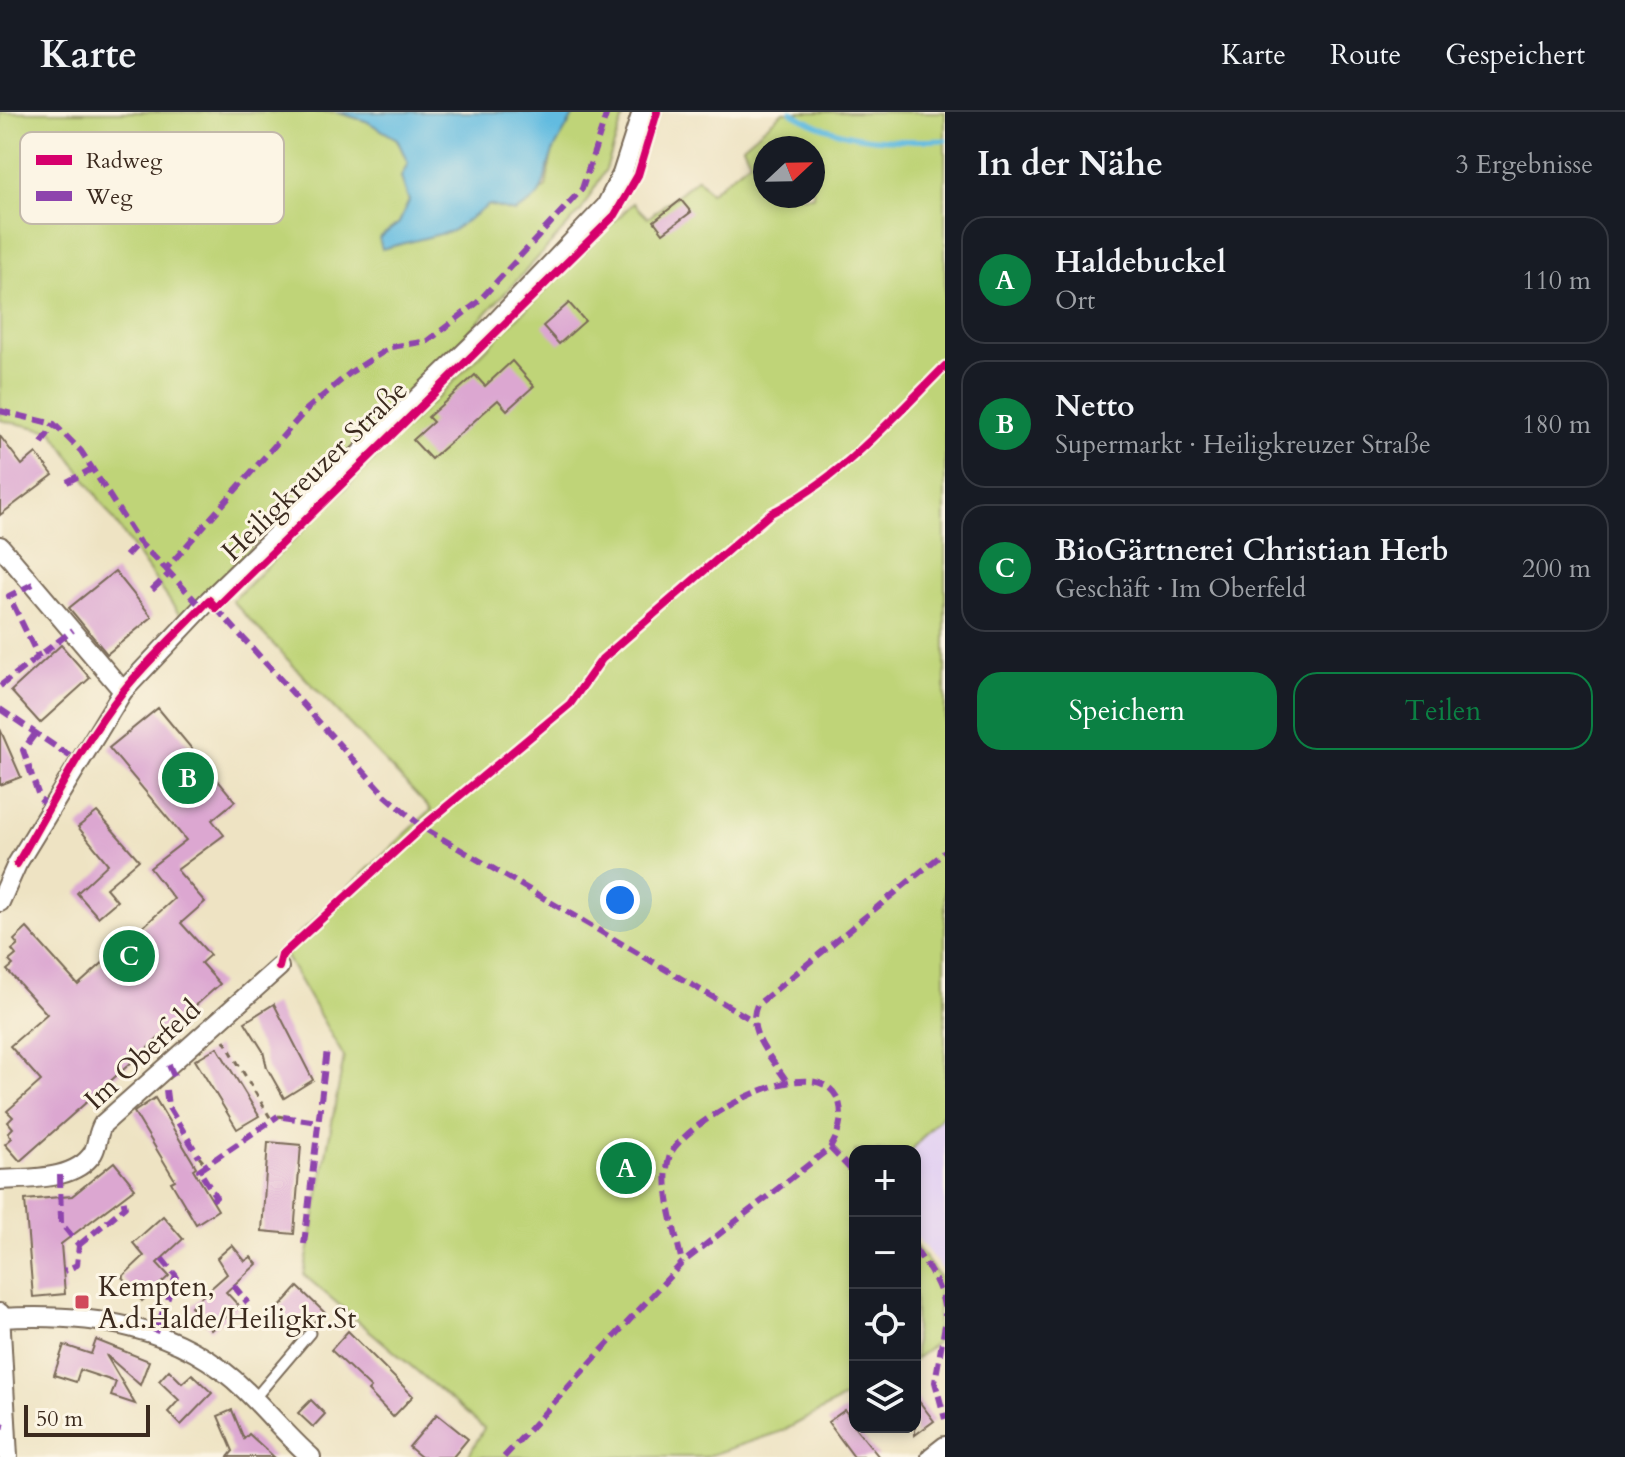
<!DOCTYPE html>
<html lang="de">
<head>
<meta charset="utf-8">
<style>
	body { margin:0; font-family:Cardo,serif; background:#20242c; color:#f1f3f6 }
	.controls { position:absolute; right:24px; bottom:24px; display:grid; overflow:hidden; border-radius:16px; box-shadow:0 4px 12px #0003 }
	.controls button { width:72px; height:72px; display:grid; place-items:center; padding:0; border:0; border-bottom:2px solid #363941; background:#171b24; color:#f1f3f6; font:40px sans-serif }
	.compass { position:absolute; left:753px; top:24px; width:72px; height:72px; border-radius:50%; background:#171b24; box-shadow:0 4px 12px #0003; rotate:68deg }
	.scale { position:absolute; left:24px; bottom:20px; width:126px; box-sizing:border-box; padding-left:8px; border:4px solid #3b2a1e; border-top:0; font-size:22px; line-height:28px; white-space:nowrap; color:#3b2a1e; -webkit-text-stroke:6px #fcf5e5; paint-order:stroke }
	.you { position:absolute; left:620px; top:788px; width:28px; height:28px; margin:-20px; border:6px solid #fff; border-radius:50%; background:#1a73e8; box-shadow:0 0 0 12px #1a73e833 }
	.badge { display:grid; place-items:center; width:52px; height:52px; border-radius:50%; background:#0b8043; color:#fff; font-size:26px; font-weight:700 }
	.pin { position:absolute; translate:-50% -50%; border:4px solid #fff; box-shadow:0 2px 8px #0006 }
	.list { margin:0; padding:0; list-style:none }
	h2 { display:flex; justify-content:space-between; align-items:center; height:104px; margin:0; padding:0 32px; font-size:34px }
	h2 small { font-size:26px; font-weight:400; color:#9ea1a6 }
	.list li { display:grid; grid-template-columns:52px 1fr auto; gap:24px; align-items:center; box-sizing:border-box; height:128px; margin:0 16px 16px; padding:0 16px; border:2px solid #363941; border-radius:24px }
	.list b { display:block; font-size:30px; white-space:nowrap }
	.list p { margin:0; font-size:26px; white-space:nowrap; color:#9ea1a6 }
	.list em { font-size:26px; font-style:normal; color:#9ea1a6 }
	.actions { display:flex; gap:16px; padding:24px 32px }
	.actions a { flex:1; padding:18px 0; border:2px solid #0b8043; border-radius:24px; text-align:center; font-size:28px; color:#0b8043 }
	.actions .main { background:#0b8043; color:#fff }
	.icon { flex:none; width:44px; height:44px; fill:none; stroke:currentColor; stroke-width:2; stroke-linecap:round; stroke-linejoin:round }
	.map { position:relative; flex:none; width:945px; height:1345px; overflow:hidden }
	header { display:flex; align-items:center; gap:48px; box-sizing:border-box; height:112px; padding:0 40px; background:#171b24; border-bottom:2px solid #363941 }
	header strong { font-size:38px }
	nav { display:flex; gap:44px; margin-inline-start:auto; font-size:28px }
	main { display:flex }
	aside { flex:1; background:#171b24 }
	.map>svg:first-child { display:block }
</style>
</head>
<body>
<header>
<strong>Karte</strong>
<nav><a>Karte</a><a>Route</a><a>Gespeichert</a></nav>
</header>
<main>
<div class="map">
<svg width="945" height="1345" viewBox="0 0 945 1345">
	<rect width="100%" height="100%" fill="#fcf5e5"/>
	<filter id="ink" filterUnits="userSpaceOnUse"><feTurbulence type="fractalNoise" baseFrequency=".0125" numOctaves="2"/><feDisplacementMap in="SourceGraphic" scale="16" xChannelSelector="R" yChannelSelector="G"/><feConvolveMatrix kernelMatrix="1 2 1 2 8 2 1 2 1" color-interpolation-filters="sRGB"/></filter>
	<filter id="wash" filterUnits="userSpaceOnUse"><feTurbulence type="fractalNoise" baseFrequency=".006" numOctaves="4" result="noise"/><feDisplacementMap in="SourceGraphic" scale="32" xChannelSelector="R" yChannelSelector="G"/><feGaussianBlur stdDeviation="1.8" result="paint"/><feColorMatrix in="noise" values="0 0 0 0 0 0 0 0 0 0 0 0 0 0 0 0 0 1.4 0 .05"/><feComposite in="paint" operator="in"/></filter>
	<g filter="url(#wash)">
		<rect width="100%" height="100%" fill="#eee3c3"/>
		<!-- built -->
		<path fill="#e4d3f1" d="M 945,1000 L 945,1161 L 915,1123 L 915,1039 L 911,1039 Z"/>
		<!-- green -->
		<g fill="#bfd478" stroke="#7d7f4b" stroke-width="2" fill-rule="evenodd">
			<path d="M 0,0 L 336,0 L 366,9 L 397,27 L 408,51 L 401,65 L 409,89 L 399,111 L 379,126 L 477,100 L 489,93 L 514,100 L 546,75 L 552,40 L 575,0 L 625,0 L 606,57 L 581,99 L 441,250 L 181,505 L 52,319 L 0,308 Z"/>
			<path d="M 783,0 L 945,0 L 945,1000 L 911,1039 L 855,1039 L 855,1280 L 785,1318 L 705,1345 L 468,1345 L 484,1316 L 304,1163 L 344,945 L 282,838 L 431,698 L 232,489 L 633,91 L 648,106 L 698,66 L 710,81 L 750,49 L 743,34 ZM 765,36 L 813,36 L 813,84 L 765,84 Z"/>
			<path d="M 915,1133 L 940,1166 L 936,1231 L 915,1247 Z"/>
		</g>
		<!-- water -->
		<path fill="#62bbe0" stroke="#4e727f" stroke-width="2" d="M 336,0 L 575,0 C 569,14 559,26 553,40 C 540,71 551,83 514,100 L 489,93 L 452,119 L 382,137 L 379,126 L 399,111 L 409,89 L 401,65 L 408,51 L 397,27 L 366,9 Z"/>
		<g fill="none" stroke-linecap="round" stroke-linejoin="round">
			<!-- stream -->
			<path stroke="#62bbe0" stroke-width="5" d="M 791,0 C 841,30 888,30 945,28"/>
		</g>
		<g id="blocks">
			<!-- building -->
			<g fill="#dca7d1">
				<path d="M 681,88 L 691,100 L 663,121 L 654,109 Z"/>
				<path d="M 569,191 L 585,209 L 559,232 L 543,214 Z"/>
				<path d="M 512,249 L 534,274 L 507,298 L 498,288 L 431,347 L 413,328 L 433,310 L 428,305 L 475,263 L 485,274 Z"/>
				<path d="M 0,324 L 22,353 L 36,341 L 53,363 L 0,403 Z"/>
				<path d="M 115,459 L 152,505 L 107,542 L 69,496 Z"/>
				<path d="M 61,533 L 90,566 L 40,611 L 11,579 Z"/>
				<path d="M 158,596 L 235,689 L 212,708 L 224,723 L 177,758 L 205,790 L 181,811 L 210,843 L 201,851 L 220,872 L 20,1049 L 5,1032 L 12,1026 L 8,1021 L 13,1016 L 8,1010 L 13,1005 L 7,999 L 41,969 L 10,934 L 47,902 L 7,858 L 13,853 L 9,849 L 16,843 L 12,838 L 18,833 L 14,828 L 27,816 L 78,873 L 174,787 L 150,756 L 186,728 L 109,636 Z"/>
				<path d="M 0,617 L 21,665 L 0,673 Z"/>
				<path d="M 97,700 L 139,748 L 106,776 L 117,789 L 98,805 L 77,781 L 108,752 L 78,715 Z"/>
				<path d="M 274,892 L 313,968 L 284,986 L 267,956 L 263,939 L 245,910 Z"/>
				<path d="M 217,935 L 259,1004 L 237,1017 L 195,948 Z"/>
				<path d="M 155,986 L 196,1055 L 193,1057 L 218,1098 L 196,1112 L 171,1070 L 175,1068 L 134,1000 Z"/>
				<path d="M 268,1030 L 301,1033 L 294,1122 L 262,1119 Z"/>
				<path d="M 114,1050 L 135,1076 L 61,1132 L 65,1182 L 33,1185 L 25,1088 L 72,1084 Z"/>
				<path d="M 163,1104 L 183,1127 L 157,1151 L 169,1164 L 142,1189 L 122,1165 L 144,1144 L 133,1131 Z"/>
				<path d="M 232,1133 L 245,1149 L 251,1145 L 257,1152 L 226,1180 L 239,1194 L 211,1218 L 191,1194 L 227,1162 L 217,1146 Z"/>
				<path d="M 298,1175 L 325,1201 L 301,1220 L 278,1197 Z"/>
				<path d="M 348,1219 L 413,1284 L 393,1305 L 368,1279 L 371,1276 L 331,1238 Z"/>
				<path d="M 96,1228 L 149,1249 L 140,1273 L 106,1243 L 135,1292 L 111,1284 L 116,1270 L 80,1258 L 76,1270 L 54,1263 L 64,1233 L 91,1242 Z"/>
				<path d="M 169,1258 L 182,1271 L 192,1262 L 212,1281 L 181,1313 L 168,1300 L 179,1288 L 159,1269 Z"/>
				<path d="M 915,1284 L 934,1309 L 915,1323 Z"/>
				<path d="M 311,1288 L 325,1302 L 313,1315 L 298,1301 Z"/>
				<path d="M 232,1298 L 244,1327 L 249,1322 L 274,1345 L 228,1345 L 233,1339 L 218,1304 Z"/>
				<path d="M 845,1298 L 855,1315 L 879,1345 L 854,1345 L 828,1310 Z"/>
				<path d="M 437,1302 L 468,1327 L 453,1345 L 421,1345 L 409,1335 Z"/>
			</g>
		</g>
	</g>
	<g filter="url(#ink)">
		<use href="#blocks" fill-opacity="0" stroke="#7a6b58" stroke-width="2"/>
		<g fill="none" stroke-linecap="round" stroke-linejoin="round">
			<!-- lane casing -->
			<g stroke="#7a6b58" stroke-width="13">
				<path id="lane" d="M 254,1287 L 310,1221"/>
			</g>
			<!-- street casing -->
			<g stroke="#7a6b58" stroke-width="22">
				<g id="street">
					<path d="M 0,434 L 123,579"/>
					<path d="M 0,790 L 17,752 L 123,579 L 209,488 L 491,215 L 606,94 L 622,62 L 642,0"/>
					<path d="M 0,1068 C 29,1066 75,1069 93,1041 C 98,1032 97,1021 103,1012 L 279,855"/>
					<path d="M 0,1201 L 8,1345"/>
					<path d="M 0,1206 C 90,1201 179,1212 246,1279 C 269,1301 287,1324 311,1345"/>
					<path d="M 931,1345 L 945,1334"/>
				</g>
			</g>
			<!-- path -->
			<g stroke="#7a6b58" stroke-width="3" stroke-dasharray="6 6" stroke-linecap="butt">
				<path d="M 224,928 L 271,1007"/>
				<path d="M 278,1004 L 283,1005"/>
				<path d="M 199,1045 L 205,1052"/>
			</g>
			<!-- lane -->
			<use href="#lane" stroke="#fff" stroke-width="9"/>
			<!-- street -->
			<use href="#street" stroke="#fff" stroke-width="18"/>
			<!-- quiet -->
			<g stroke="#8e44ad" stroke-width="6" stroke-dasharray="12 6" stroke-linecap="butt">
				<path d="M 0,299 L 54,312 L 81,339 L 139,430 L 166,457 L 307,297 L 351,260 L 391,235 L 428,229 L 477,191 L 582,77 L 607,0"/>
				<path d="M 42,331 L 54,312"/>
				<path d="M 67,370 L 92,357"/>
				<path d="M 126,444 L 139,430"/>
				<path d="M 166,457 L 202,496"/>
				<path d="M 33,472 L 9,484 L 39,546"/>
				<path d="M 152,478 L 170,461"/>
				<path d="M 216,496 L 384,682 L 422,715 L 752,908"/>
				<path d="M 0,574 L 73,518"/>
				<path d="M 0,597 L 77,649"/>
				<path d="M 35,622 L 23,638 L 40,687 L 50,695"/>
				<path d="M 169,953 L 174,964"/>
				<path d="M 786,968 C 772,946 745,920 757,893 L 945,740"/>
				<path d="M 166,978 L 168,994 L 199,1045"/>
				<path d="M 283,1005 L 318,1010"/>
				<path d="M 830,1036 L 855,1062"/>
				<path d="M 60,1063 L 61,1111 L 79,1133 L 77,1153 L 64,1159"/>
				<path d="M 212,1088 L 216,1085 L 199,1058 L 278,1004"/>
				<path d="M 304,1132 L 327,937"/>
				<path d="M 79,1133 L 125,1095 L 123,1086"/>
				<path d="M 915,1137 C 930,1158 944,1177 945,1204"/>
				<path d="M 233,1173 L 248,1191"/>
				<path d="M 945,1213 L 935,1270 L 945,1307"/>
				<path d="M 155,1221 L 176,1164 L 162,1147"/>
				<path d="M 0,1313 L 5,1314"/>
				<path d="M 504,1345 L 682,1151 L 830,1036 C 838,1024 844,1005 839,990 C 818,930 681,1013 670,1043 C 659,1074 676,1119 682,1151"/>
			</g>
			<!-- cycleway casing -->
			<g stroke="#fcf5e5" stroke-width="13">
				<g id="cycleway">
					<path d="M 17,752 C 51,694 82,631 124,578 C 150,546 181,518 209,488 L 216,496 L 615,103 L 638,63 L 657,0"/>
					<path d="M 279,855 L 282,843 L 422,715 L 570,592 L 602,547 L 771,401 C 840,367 891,308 945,254"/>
				</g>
			</g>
			<!-- cycleway -->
			<use href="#cycleway" stroke="#d6006c" stroke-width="8"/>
		</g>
	</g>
	<!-- markers -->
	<rect fill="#d1495b" stroke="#fcf5e5" stroke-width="3" x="74" y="1182" width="16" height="16" rx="4"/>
	<g text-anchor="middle" stroke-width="6" stroke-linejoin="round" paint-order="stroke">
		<!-- street labels -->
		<g font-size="28" fill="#3b2a1e" stroke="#fcf5e5">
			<text transform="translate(314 358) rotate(-44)" y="10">Heiligkreuzer Straße</text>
			<text transform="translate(142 942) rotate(-43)" y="10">Im Oberfeld</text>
		</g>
		<!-- poi labels -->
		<g font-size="28" fill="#3b2a1e" stroke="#fcf5e5" text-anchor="start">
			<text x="98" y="1184">Kempten,<tspan x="98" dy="32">A.d.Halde/Heiligkr.St</tspan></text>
		</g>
	</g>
	<!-- legend -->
	<rect x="20" y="20" width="264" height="92" rx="12" fill="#fcf5e5" stroke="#c2b8a9" stroke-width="2"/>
	<rect x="36" y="43" width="36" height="10" fill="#d6006c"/>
	<rect x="36" y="79" width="36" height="10" fill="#8e44ad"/>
	<g font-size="22" fill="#3b2a1e">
		<text x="86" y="56">Radweg</text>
		<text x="86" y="92">Weg</text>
	</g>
</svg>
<div class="controls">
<button>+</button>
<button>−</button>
<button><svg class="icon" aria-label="locate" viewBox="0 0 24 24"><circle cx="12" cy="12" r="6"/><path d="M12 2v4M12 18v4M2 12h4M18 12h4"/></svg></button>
<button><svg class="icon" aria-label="layers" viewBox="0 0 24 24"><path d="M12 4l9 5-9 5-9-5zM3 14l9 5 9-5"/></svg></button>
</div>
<svg class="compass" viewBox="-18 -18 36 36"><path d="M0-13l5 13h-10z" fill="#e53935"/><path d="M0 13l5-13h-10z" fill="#9ea1a6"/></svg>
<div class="scale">50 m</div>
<div class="you"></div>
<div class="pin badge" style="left:626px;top:1056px">A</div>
<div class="pin badge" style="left:188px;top:666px">B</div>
<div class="pin badge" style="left:129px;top:844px">C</div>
</div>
<aside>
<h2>In der Nähe<small>3 Ergebnisse</small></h2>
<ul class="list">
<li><span class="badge">A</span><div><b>Haldebuckel</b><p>Ort</p></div><em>110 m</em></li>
<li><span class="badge">B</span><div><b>Netto</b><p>Supermarkt · Heiligkreuzer Straße</p></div><em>180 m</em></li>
<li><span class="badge">C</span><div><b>BioGärtnerei Christian Herb</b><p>Geschäft · Im Oberfeld</p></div><em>200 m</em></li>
</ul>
<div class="actions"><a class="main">Speichern</a><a>Teilen</a></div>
</aside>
</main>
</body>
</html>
